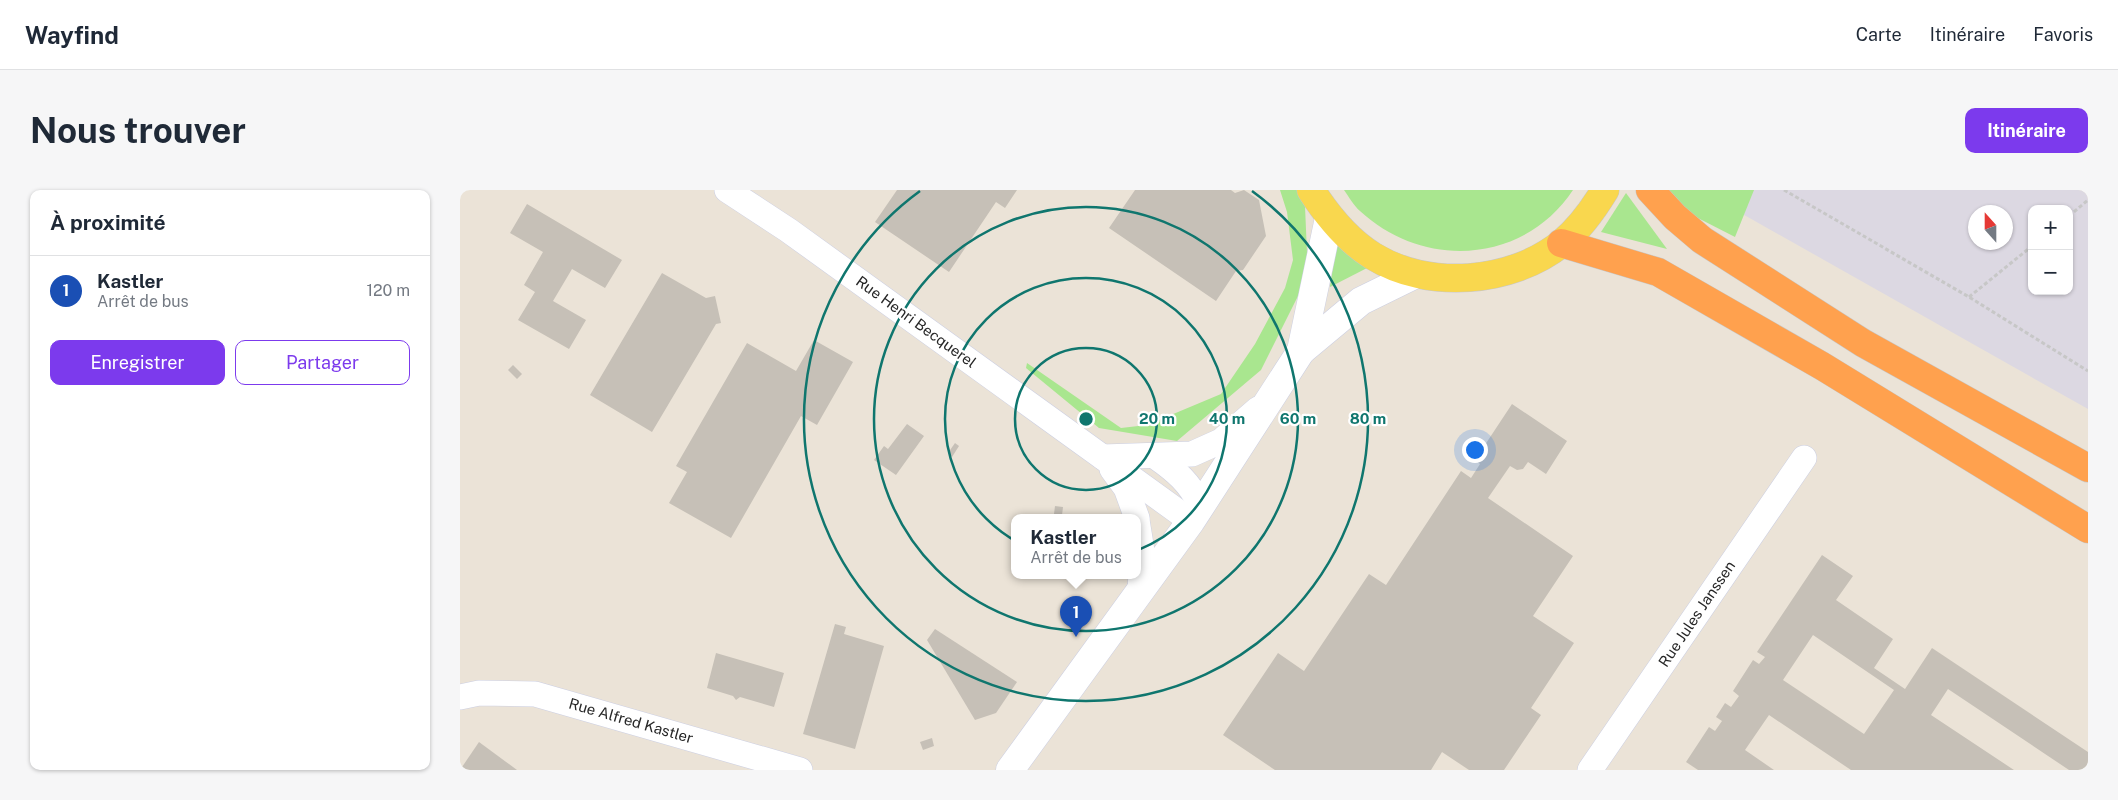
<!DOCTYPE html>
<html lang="fr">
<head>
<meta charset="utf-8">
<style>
	body { margin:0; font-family:"Public Sans",sans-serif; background:#f6f6f7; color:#1f2937 }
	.controls { position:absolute; right:15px; top:15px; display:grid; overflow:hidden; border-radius:10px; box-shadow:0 1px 4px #0004 }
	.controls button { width:45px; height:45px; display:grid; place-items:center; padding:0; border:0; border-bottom:1px solid #e0e1e3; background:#fff; color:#1f2937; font:25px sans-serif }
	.compass { position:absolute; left:1508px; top:15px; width:45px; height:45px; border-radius:50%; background:#fff; box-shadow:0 1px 4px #0004; rotate:339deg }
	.you { position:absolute; left:1014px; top:259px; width:18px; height:18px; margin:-12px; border:4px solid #fff; border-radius:50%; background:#1a73e8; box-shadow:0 0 0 8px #1a73e833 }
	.badge { display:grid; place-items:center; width:32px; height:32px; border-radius:50%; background:#7c3aed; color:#fff; font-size:16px; font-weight:700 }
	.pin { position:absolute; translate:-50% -41px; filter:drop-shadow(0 1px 2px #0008) }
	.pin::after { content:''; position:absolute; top:26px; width:18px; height:15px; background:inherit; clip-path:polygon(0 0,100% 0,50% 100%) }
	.popup { position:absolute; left:551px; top:324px; width:130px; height:65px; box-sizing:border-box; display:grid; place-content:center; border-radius:10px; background:#fff; filter:drop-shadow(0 1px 4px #0005); font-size:16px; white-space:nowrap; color:#747a83 }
	.popup b { font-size:19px; color:#1f2937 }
	.popup::after { content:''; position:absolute; left:50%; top:100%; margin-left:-10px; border:10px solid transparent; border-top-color:#fff }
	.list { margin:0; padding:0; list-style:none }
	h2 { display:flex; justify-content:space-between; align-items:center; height:65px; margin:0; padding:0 20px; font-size:21px }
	h2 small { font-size:16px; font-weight:400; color:#747a83 }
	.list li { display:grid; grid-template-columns:32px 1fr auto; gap:15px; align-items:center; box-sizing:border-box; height:70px; padding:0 20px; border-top:1px solid #e0e1e3 }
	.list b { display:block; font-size:19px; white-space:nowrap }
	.list p { margin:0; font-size:16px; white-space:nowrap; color:#747a83 }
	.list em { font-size:16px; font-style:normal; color:#747a83 }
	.actions { display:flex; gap:10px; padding:15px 20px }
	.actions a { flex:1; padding:11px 0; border:1px solid #7c3aed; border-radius:10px; text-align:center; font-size:18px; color:#7c3aed }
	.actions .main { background:#7c3aed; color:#fff }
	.map { position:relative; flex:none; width:1628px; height:580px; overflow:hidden; border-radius:10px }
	header { display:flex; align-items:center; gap:30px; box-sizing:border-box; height:70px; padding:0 25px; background:#fff; border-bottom:1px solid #e0e1e3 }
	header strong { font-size:24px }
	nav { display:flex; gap:28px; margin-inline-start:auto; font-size:18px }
	.intro { display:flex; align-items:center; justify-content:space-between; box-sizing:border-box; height:120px; padding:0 30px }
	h1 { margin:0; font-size:35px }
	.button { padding:12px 22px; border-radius:10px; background:#7c3aed; color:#fff; font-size:18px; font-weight:700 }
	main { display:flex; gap:30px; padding:0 30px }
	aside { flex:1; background:#fff; border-radius:10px; box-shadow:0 1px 4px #0004 }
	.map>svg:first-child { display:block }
</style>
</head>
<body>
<header>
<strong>Wayfind</strong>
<nav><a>Carte</a><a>Itinéraire</a><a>Favoris</a></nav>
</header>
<div class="intro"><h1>Nous trouver</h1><a class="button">Itinéraire</a></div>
<main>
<aside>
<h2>À proximité<small></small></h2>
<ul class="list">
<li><span class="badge" style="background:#1a4fb4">1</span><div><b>Kastler</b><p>Arrêt de bus</p></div><em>120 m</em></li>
</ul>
<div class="actions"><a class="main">Enregistrer</a><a>Partager</a></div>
</aside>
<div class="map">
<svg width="1628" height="580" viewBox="0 0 1628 580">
	<rect width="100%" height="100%" fill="#ebe3d7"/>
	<!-- industrial -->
	<path fill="#dcd8e2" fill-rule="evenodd" d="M 1240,0 L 1628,0 L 1628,219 ZM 1572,19 L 1609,19 L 1609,101 L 1572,101 ZM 1516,22 L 1546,22 L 1546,52 L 1516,52 Z"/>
	<!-- green -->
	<g fill="#a9e68f">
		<path d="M 820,0 L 838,0 L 845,16 L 848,86 L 801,180 L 717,251 L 639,238 L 566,178 L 567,173 L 661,238 L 687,235 L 761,204 L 795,154 L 825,98 L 833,70 L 827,22 Z"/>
		<path d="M 884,0 L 1113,0 C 1064,74 964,80 900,21 C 894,16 889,7 884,0 Z"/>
		<path d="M 1207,0 L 1294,0 L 1275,47 L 1232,25 Z"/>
		<path d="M 1166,3 L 1207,59 L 1141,42 Z"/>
		<path d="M 876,53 L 909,77 L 870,97 Z"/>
	</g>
	<!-- building -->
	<g fill="#c6c0b7" fill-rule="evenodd">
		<path d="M 437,0 L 557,0 L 545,18 L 536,12 L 489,82 L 415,32 Z"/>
		<path d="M 675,0 L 771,0 L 775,3 L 784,0 L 799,10 L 806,46 L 783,80 L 776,81 L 756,111 L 649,38 Z"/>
		<path d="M 67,14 L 162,70 L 145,98 L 112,79 L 93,111 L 126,130 L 109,159 L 58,130 L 75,102 L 64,95 L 83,62 L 50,43 Z"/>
		<path d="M 202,83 L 246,108 L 255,106 L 261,133 L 256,134 L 192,242 L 130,205 Z"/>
		<path d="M 354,150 L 393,172 L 357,235 L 341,226 L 271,348 L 209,313 L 227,282 L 216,276 L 287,153 L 336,181 Z"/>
		<path d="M 53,175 L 62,184 L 57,189 L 48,180 Z"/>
		<path d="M 1052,214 L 1107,251 L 1086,284 L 1068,272 L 1063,279 L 1057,280 L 1050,276 L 1028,308 L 1113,366 L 1073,426 L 1114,453 L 1071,518 L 1081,525 L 1044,580 L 1009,580 L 982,562 L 971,580 L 815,580 L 763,545 L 818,463 L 844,481 L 909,384 L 926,395 L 1001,281 L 1011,288 L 1020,274 L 1015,270 Z"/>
		<path d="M 447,234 L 464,246 L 436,285 L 414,270 L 424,256 L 428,259 Z"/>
		<path d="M 495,253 L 499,256 L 492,267 L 488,263 Z"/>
		<path d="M 595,316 L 603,317 L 602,325 L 594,324 Z"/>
		<path d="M 1362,365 L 1393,386 L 1376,410 L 1433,449 L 1414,478 L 1445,499 L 1472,458 L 1628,562 L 1628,580 L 1609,580 L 1488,499 L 1471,525 L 1554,580 L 1391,580 L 1309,525 L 1285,560 L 1314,580 L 1238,580 L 1226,572 L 1249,537 L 1255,541 L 1262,531 L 1256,527 L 1265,513 L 1271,517 L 1279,506 L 1273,501 L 1293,470 L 1299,474 L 1305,467 L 1297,462 ZM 1353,445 L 1434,500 L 1404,544 L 1323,490 Z"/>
		<path d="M 375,434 L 386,437 L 384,444 L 424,456 L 395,559 L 343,544 Z"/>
		<path d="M 475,439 L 557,492 L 536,523 L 515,530 L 467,450 Z"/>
		<path d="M 256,463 L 324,483 L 314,517 L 280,507 L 276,510 L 273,506 L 247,498 Z"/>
		<path d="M 472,548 L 474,556 L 463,560 L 460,552 Z"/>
		<path d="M 19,552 L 57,580 L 0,580 Z"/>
	</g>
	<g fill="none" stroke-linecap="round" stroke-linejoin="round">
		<!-- street casing -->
		<g stroke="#cccfe2" stroke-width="26">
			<g id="street">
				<path d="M 267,0 L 328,40 L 731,331"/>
				<path d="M 643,267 L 732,264 L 761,251 L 798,219"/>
				<path d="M 696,267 C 716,281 730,293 741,316"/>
				<path d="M 652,279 L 666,298 L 677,328"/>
				<path d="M 677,330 L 682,361 L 680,401"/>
				<path d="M 0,507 L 19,503 L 75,504 L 340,580"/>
				<path d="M 1130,580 L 1344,268"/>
			</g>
		</g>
		<!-- secondary casing -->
		<g stroke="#cccfe2" stroke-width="29">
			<g id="secondary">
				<path d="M 841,161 L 869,28"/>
				<path d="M 550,580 L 731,331 L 841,161 L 901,111 L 956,84"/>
			</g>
		</g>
		<!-- primary casing -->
		<g stroke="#c7c7c7" stroke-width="29">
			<path id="primary" d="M 851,0 C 867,25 887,50 913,66 C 968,100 1051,94 1102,53 C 1120,38 1133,20 1145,0"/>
		</g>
		<!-- highway casing -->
		<g stroke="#c7c7c7" stroke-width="29">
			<g id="highway">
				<path d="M 1190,0 L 1215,27 L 1242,50 L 1403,153 L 1628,278"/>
				<path d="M 1101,53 L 1198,82 L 1362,176 L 1628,339"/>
			</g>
		</g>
		<!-- path -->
		<g stroke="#c7c7c7" stroke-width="3" stroke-dasharray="4 2.5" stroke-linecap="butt">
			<path d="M 1324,0 L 1509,107 L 1628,181"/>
			<path d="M 1609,26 L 1628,10"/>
			<path d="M 1509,107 L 1572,56"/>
		</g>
		<!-- street -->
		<use href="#street" stroke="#fff" stroke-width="25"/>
		<!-- secondary -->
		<use href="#secondary" stroke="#fff" stroke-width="28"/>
		<!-- primary -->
		<use href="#primary" stroke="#f9d74e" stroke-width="28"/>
		<!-- highway -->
		<use href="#highway" stroke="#ffa14e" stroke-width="28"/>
	</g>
	<!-- distance rings -->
	<g fill="none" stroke="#0f766e" stroke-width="2.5">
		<circle cx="626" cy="229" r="71"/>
		<circle cx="626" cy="229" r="141"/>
		<circle cx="626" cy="229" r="212"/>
		<path d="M792 1A282 282 0 1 1 460 1"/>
	</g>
	<g text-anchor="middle" stroke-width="4.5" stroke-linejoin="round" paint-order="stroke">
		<!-- street labels -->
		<g font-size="15" fill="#272727" stroke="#fff">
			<text transform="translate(456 132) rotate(36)" y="5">Rue Henri Becquerel</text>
			<text transform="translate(1237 424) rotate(-56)" y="5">Rue Jules Janssen</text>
			<text transform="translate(171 531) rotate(16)" y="5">Rue Alfred Kastler</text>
		</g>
	</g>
	<circle cx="626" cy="229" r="8" fill="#0f766e" stroke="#fff" stroke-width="2.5"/>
	<g font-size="15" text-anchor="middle" font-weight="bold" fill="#0f766e" stroke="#fff" stroke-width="4.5" stroke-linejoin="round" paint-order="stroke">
		<text x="697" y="234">20 m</text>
		<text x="767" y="234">40 m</text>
		<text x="838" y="234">60 m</text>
		<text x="908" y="234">80 m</text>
	</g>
</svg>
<div class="controls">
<button>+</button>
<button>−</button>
</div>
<svg class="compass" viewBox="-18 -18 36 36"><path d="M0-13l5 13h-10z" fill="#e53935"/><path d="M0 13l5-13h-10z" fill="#747a83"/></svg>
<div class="you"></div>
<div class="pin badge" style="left:616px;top:447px;background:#1a4fb4">1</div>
<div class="popup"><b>Kastler</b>Arrêt de bus</div>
</div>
</main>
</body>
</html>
